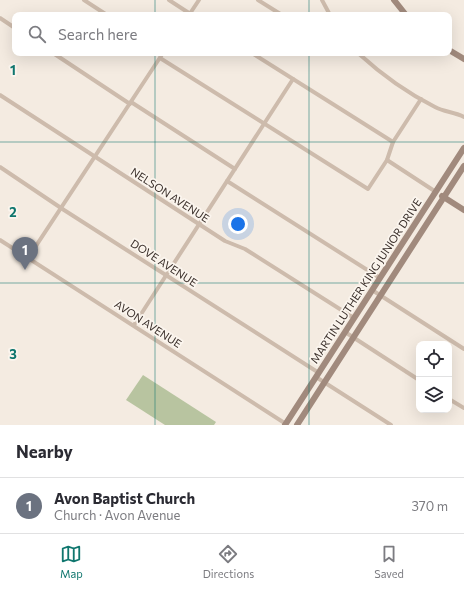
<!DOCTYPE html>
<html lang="en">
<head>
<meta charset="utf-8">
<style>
	body { margin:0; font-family:Commissioner,sans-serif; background:#f7f7f7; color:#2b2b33 }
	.controls { position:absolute; right:12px; bottom:12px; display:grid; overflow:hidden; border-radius:8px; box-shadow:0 4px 16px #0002 }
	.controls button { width:36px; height:36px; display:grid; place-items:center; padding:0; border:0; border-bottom:1px solid #e1e1e2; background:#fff; color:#2b2b33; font:20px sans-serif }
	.you { position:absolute; left:238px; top:224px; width:14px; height:14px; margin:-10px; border:3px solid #fff; border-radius:50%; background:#1a73e8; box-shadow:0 0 0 6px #1a73e833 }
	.badge { display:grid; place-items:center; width:26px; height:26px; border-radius:50%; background:#0f766e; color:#fff; font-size:13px; font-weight:700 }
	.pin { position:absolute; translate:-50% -33px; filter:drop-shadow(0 1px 2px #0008) }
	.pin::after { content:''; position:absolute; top:21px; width:14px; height:12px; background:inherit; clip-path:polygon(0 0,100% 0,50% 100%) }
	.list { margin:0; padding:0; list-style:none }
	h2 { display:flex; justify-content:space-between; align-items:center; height:52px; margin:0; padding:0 16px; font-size:17px }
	h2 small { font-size:13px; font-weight:400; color:#7c7c81 }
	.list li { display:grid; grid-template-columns:26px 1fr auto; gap:12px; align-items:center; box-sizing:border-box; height:56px; padding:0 16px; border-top:1px solid #e1e1e2 }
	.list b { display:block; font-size:15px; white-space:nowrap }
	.list p { margin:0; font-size:13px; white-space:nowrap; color:#7c7c81 }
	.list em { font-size:13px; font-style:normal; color:#7c7c81 }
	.icon { flex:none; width:22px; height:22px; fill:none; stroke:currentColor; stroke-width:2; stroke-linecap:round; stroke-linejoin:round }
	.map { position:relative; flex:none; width:464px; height:425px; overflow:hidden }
	.search { position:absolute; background:#fff; box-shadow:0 4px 16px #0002; left:12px; right:12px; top:12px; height:44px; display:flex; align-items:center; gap:10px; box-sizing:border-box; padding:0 14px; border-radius:8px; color:#7c7c81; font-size:15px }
	.sheet { height:108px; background:#fff }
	nav { display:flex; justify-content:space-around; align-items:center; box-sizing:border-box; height:56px; border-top:1px solid #e1e1e2; background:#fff; font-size:11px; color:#7c7c81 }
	nav a { display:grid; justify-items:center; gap:2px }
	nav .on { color:#0f766e }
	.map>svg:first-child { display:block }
</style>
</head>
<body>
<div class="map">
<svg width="464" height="425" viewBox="0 0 464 425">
	<rect width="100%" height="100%" fill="#f4ebe1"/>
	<!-- green -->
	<path fill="#b8c4a0" d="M 143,375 L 216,422 L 214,425 L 165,425 L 126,400 Z"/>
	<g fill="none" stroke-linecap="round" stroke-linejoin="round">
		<!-- street -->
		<g stroke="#cdbbac" stroke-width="4">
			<path d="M 84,0 L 107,15"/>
			<path d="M 169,0 L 192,15"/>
			<path d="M 258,0 L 282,15"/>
			<path d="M 322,0 L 330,15"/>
			<path d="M 189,15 L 199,0"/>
			<path d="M 0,18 L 15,28"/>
			<path d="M 53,53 L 130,104"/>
			<path d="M 252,53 L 393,142"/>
			<path d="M 358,53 C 381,74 407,93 435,107 C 444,112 455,112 464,117"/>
			<path d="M 160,58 L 368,189 L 387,160 L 393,142 L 421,99"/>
			<path d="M 0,95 L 225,241 L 245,249 L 354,318"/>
			<path d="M 131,102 L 235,169"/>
			<path d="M 387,160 L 436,192"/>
			<path d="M 0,167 L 64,210 L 319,373"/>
			<path d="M 227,181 L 380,278"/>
			<path d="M 0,240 L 286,424"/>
			<path d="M 28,258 L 163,53"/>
			<path d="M 372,290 L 464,349"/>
			<path d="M 134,325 L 293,79"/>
			<path d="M 345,332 L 419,380"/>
			<path d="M 316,377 L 391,425"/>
			<path d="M 449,399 L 464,408"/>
		</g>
		<!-- secondary -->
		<g stroke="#a18a7d" stroke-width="6">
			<path d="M 394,0 L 406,15"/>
			<path d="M 449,50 L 464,59"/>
			<path d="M 442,196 L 464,210"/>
			<path d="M 285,425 L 464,148"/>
			<path d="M 297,425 L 464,166"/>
		</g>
	</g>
	<!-- grid -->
	<path fill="none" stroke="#0f766e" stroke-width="1" stroke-opacity="0.55" d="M 155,0 L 155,15M 309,0 L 309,15M 155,53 L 155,425M 309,53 L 309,425M 0,142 L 464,142M 0,283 L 464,283"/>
	<g text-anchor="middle" stroke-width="3.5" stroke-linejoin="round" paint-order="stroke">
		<!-- street labels -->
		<g font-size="11" fill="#3b302b" stroke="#fbf5ee">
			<text transform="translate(170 195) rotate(33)" y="4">NELSON AVENUE</text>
			<text transform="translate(164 263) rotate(33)" y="4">DOVE AVENUE</text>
			<text transform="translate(366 281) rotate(-57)" y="4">MARTIN LUTHER KING JUNIOR DRIVE</text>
			<text transform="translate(148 324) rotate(33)" y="4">AVON AVENUE</text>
		</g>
	</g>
	<g font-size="13" text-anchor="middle" font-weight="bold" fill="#0f766e" stroke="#fbf5ee" stroke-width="3.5" stroke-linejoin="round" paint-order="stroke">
		<text x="13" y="75">1</text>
		<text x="13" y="217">2</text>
		<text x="13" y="359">3</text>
	</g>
</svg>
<div class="controls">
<button><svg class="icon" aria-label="locate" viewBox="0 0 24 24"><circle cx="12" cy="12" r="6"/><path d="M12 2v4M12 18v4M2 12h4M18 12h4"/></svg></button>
<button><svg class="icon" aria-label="layers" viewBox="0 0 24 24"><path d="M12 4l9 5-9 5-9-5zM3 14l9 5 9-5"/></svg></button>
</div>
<div class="you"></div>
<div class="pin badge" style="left:25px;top:270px;background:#6b7280">1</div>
<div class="search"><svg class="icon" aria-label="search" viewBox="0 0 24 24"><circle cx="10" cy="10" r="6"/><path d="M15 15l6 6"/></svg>Search here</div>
</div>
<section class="sheet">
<h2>Nearby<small></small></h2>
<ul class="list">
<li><span class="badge" style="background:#6b7280">1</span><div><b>Avon Baptist Church</b><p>Church · Avon Avenue</p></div><em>370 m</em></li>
</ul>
</section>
<nav>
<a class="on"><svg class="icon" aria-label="map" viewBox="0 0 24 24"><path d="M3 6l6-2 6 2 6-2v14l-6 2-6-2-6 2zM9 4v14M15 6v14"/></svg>Map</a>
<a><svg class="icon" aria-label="directions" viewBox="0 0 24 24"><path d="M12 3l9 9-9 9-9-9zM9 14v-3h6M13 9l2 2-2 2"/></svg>Directions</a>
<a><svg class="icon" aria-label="saved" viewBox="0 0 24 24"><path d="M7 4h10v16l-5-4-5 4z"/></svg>Saved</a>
</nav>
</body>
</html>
